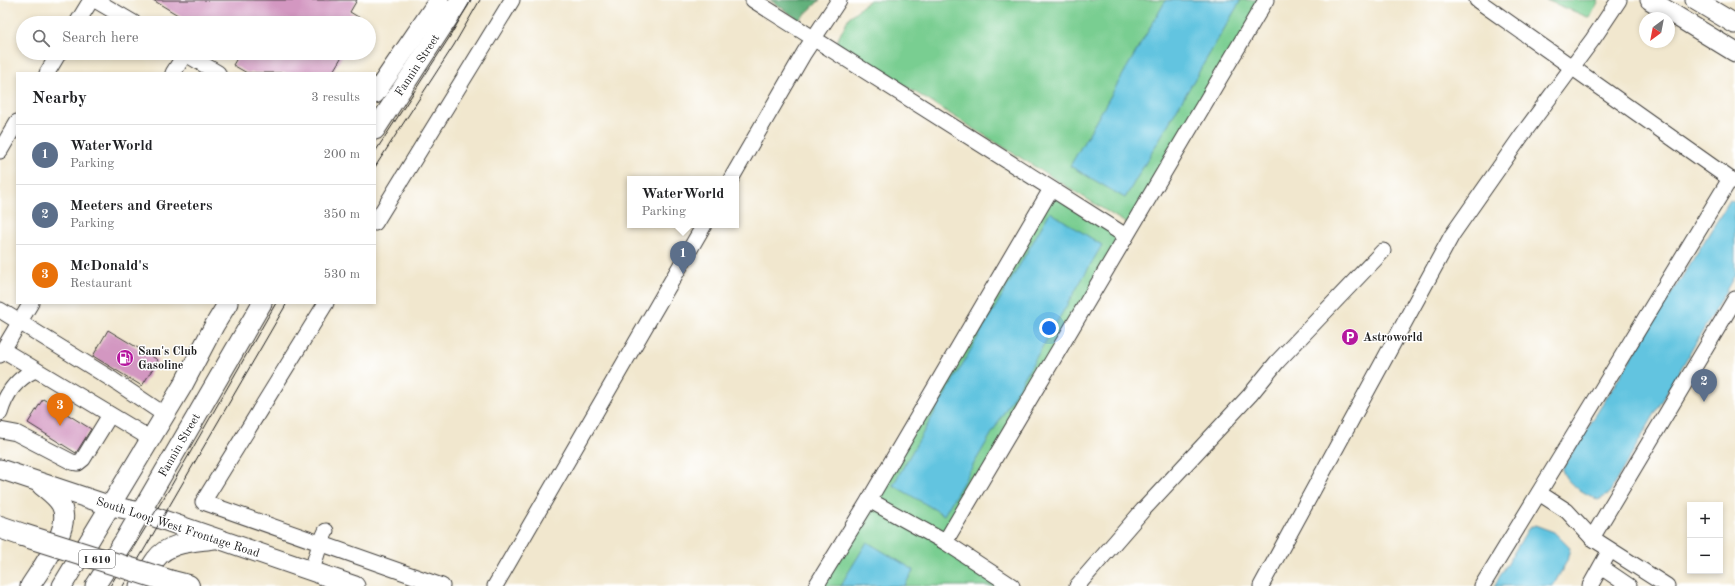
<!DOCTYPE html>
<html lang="en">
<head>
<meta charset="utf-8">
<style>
	body { margin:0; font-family:"Old Standard TT",serif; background:#f2f2f2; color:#202124 }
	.controls { position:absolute; right:12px; bottom:12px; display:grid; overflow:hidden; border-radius:0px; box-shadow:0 2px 6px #0003 }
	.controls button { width:36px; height:36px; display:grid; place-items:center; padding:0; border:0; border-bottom:1px solid #e0e0e0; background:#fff; color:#202124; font:20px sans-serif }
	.compass { position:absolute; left:1639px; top:12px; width:36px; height:36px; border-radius:50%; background:#fff; box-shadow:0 2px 6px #0003; rotate:212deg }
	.you { position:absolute; left:1049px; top:328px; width:14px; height:14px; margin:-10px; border:3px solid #fff; border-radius:50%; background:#1a73e8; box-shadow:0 0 0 6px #1a73e833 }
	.badge { display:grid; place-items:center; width:26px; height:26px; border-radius:50%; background:#b5179e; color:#fff; font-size:13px; font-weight:700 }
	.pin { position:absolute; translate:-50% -33px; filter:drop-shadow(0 1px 2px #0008) }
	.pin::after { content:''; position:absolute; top:21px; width:14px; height:12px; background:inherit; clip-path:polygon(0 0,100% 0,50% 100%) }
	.popup { position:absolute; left:627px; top:176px; width:112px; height:52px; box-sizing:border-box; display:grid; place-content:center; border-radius:0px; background:#fff; filter:drop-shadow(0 1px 3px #0005); font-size:13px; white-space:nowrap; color:#757577 }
	.popup b { font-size:15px; color:#202124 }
	.popup::after { content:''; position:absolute; left:50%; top:100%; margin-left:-8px; border:8px solid transparent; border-top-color:#fff }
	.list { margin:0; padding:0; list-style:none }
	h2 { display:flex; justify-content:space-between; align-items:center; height:52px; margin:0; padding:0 16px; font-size:17px }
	h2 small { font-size:13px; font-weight:400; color:#757577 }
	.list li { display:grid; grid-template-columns:26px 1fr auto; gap:12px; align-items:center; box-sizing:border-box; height:60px; padding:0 16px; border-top:1px solid #e0e0e0 }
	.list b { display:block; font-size:15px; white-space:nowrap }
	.list p { margin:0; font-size:13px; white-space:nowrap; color:#757577 }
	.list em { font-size:13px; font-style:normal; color:#757577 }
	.icon { flex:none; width:22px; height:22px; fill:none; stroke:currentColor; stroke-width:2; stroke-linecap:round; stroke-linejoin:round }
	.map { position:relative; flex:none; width:1735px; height:586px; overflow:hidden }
	.search { position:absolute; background:#fff; box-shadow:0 2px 6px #0003; left:16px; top:16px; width:360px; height:44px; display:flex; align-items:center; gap:10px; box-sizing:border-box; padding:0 14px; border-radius:22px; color:#757577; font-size:15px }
	.panel { position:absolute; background:#fff; box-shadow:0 2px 6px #0003; left:16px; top:72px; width:360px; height:232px; border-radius:0px }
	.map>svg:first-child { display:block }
</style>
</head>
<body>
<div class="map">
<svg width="1735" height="586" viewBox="0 0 1735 586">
	<rect width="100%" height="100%" fill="#fff"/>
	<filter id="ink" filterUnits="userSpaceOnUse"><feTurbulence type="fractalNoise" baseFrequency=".025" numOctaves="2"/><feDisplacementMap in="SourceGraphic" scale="8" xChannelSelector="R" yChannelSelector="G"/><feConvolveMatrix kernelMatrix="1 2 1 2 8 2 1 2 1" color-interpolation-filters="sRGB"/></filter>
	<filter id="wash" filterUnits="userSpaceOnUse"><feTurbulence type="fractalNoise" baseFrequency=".012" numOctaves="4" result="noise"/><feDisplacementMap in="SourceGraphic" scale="16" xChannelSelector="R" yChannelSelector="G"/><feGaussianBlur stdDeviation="0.9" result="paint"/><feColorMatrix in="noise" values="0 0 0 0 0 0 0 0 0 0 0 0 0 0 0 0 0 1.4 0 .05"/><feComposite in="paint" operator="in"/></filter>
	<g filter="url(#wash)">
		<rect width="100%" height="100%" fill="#f1e7ce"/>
		<!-- green -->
		<g fill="#79ce91" stroke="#4a7556">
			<path d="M 870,0 L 1264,0 L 1132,227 L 836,43 L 849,17 Z"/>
			<path d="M 1546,0 L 1599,0 L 1590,18 Z"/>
			<path d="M 1051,189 L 1126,236 L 945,542 L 1011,586 L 816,586 Z"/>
		</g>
		<!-- forest -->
		<path fill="#62b17b" stroke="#3f664c" d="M 770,0 L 820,0 L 799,20 Z"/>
		<!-- water -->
		<g fill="#62c4e0" stroke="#3f707e">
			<path d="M 1166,0 L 1241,0 L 1125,198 L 1070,166 Z"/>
			<path d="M 1730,200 L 1735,202 L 1735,275 L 1608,495 L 1598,500 C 1584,492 1566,485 1562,469 Z"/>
			<path d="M 1050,212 L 1102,245 L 944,515 L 893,485 Z"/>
			<path d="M 1535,525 L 1554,532 L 1570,548 L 1567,561 L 1553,586 L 1494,586 L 1528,529 Z"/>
			<path d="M 867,542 L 914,570 L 904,586 L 840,586 Z"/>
		</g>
		<g id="blocks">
			<!-- building -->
			<g fill="#d397c1">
				<path d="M 153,0 L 357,0 L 350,12 L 368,23 L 191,23 Z"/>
				<path d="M 240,53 L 344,53 L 332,73 L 247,73 L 233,65 Z"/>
				<path d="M 108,330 L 158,360 L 142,386 L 93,356 Z"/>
				<path d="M 43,399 L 91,429 L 76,453 L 28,423 Z"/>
			</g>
		</g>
	</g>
	<g filter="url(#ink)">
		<use href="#blocks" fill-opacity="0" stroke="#3c3a37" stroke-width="1"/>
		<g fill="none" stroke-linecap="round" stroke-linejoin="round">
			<!-- minor casing -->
			<g stroke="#3c3a37" stroke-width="17">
				<g id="minor">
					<path d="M 95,0 L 134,23"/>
					<path d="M 753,0 L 1126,236"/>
					<path d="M 1477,0 L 1730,179 L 1735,181"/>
					<path d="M 77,23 L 91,0"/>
					<path d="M 184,53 L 218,73"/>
					<path d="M 47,73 L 59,53"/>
					<path d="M 173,73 L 185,54"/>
					<path d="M 0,151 L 17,122"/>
					<path d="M 731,179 L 804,53 L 839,0"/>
					<path d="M 375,223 L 512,0"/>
					<path d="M 326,303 L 203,502 L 442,586"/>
					<path d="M 0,310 L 113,380 L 165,415"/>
					<path d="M 3,350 L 151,439"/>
					<path d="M 0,355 L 31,303"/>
					<path d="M 0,413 C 6,393 16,379 35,370"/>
					<path d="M 0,430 L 16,433 L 72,462 L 78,463 L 83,459 L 110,415"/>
					<path d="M 1539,493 L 1567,511 L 1592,538"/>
					<path d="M 869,500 L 1051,189"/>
					<path d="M 945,542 L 1012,586"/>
					<path d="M 1601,567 L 1629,586"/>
					<path d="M 312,570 L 320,544 L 326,531"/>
					<path d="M 495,586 L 704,225"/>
					<path d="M 816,586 L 869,500 L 945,542 L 1266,0"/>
					<path d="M 1077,586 L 1143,510 L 1250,395 L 1277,362 L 1383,251"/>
					<path d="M 1261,586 L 1452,235 L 1522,135 L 1593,39 L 1619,0"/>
					<path d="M 1482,586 L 1730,179"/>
					<path d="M 1590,586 L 1610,550"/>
					<path d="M 1667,586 L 1592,538 L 1735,299"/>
				</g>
			</g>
			<!-- major casing -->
			<g stroke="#3c3a37" stroke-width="21">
				<g id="major">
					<path d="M 1650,0 L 1735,52"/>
					<path d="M 1695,0 L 1735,24"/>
					<path d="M 375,94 L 439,0"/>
					<path d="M 375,130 L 460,0"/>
					<path d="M 0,469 L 111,506 L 140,512 L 355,586"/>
					<path d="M 30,586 C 42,567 73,527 61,505 C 57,497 48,491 41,485"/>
					<path d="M 62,586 L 183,385 L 214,326 L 228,303"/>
					<path d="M 95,586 L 124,541 L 262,303"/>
					<path d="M 139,586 C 145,577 150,567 156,559 C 168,542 194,542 214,539"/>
				</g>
			</g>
			<!-- highway casing -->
			<g stroke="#3c3a37" stroke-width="24">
				<g id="highway">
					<path d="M 0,527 L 23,535"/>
					<path d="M 172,582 L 188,586"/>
				</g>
			</g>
			<!-- minor -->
			<use href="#minor" stroke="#fff" stroke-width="15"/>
			<!-- major -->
			<use href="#major" stroke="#fff" stroke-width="19"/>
			<!-- highway -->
			<use href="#highway" stroke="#fff" stroke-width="22"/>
			<!-- tram -->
			<g stroke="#1c1c1c" stroke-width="1">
				<path d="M 375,152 L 449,38 L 471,0"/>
				<path d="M 375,167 L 454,45 L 480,0"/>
				<path d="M 110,586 L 171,486 L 276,303"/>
				<path d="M 123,586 L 287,303"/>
			</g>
			<!-- highway-bridge casing -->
			<g stroke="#3c3a37" stroke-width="24" stroke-linecap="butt">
				<path id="highway-bridge" d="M 23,535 L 172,582"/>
			</g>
			<!-- highway-bridge -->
			<use href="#highway-bridge" stroke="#fff" stroke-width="22"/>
		</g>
	</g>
	<!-- icons -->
	<defs>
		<g id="parking-disc" transform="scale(0.9)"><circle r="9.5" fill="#b5179e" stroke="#fff"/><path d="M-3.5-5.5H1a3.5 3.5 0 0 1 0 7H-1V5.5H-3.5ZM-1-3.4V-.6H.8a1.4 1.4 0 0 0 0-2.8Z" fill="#fff"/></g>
		<g id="fuel-disc" transform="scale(0.9)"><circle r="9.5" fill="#b5179e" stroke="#fff"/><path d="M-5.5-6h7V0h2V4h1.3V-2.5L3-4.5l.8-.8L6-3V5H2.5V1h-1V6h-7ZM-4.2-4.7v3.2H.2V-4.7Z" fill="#fff"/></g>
	</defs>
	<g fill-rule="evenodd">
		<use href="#parking-disc" x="1350" y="337"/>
		<use href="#fuel-disc" x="125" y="358"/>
	</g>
	<g text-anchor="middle" stroke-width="3" stroke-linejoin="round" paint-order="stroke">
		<!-- shield labels -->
		<rect fill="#fff" stroke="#606060" stroke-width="1" x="79" y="550" width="36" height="18" rx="3"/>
		<g font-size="11" font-weight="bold" fill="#1c1c1c">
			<text x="97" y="563">I 610</text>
		</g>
		<!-- street labels -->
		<g font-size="12" fill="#1c1c1c" stroke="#fff">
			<text transform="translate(417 65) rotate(-57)" y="4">Fannin Street</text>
			<text transform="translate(179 445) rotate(-60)" y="4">Fannin Street</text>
			<text transform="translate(178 527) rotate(18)" y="4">South Loop West Frontage Road</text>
		</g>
		<!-- poi labels -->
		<g font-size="12" font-weight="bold" fill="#1c1c1c" stroke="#fff" text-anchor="start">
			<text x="1363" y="341">Astroworld</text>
			<text x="138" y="355">Sam's Club<tspan x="138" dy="14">Gasoline</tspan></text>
		</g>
	</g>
</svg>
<div class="controls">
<button>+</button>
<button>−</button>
</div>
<svg class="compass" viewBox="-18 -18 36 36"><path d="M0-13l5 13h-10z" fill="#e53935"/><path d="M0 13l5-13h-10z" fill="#757577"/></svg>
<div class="you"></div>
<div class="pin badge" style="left:683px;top:274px;background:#5c6f8a">1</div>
<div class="popup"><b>WaterWorld</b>Parking</div>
<div class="pin badge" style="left:1704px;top:402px;background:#5c6f8a">2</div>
<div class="pin badge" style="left:60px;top:426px;background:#e8710a">3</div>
<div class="search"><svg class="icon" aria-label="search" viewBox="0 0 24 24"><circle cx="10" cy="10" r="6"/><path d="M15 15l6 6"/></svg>Search here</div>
<section class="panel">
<h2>Nearby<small>3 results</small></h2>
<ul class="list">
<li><span class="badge" style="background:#5c6f8a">1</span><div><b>WaterWorld</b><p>Parking</p></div><em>200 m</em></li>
<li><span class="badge" style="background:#5c6f8a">2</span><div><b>Meeters and Greeters</b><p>Parking</p></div><em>350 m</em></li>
<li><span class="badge" style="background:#e8710a">3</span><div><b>McDonald's</b><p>Restaurant</p></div><em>530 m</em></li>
</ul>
</section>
</div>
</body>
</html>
